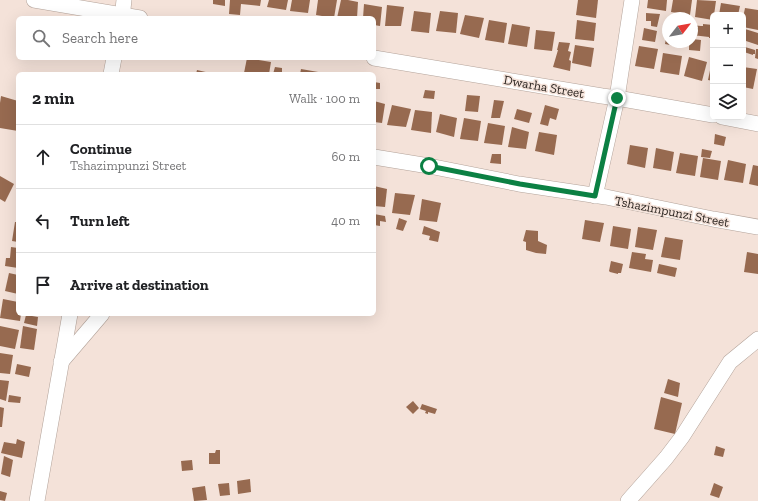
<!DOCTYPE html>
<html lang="en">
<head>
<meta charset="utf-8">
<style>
	body { margin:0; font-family:"Zilla Slab",serif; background:#f2f2f2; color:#202124 }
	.controls { position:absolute; right:12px; top:12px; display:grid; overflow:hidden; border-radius:6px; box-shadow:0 4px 16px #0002 }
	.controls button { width:36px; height:36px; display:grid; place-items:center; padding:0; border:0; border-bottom:1px solid #e0e0e0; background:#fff; color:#202124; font:20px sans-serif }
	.compass { position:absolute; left:662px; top:12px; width:36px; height:36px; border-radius:50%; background:#fff; box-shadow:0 4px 16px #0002; rotate:59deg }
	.stop { position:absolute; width:12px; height:12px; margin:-9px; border:3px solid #0b8043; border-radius:50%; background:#fff }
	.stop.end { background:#0b8043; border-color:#fff; box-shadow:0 1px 4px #0008 }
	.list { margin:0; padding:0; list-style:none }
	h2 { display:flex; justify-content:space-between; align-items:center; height:52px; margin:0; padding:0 16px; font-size:17px }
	h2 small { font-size:13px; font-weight:400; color:#757577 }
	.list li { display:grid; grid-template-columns:26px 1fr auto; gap:12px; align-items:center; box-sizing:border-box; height:64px; padding:0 16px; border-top:1px solid #e0e0e0 }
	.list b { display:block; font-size:15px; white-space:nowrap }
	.list p { margin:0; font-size:13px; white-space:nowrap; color:#757577 }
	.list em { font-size:13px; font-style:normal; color:#757577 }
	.icon { flex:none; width:22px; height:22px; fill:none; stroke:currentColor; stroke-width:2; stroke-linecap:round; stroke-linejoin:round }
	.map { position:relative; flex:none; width:758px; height:501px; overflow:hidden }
	.search { position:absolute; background:#fff; box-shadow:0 4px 16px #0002; left:16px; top:16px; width:360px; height:44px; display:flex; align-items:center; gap:10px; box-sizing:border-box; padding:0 14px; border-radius:6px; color:#757577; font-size:15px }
	.panel { position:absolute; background:#fff; box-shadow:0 4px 16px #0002; left:16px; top:72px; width:360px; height:244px; border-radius:6px }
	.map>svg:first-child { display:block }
</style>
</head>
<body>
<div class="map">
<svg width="758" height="501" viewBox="0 0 758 501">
	<rect width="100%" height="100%" fill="#f4e2d9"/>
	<!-- building -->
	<g fill="#976a50">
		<path d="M 213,0 L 225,0 L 225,6 L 213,4 Z"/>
		<path d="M 230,0 L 261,0 L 260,6 L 241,4 L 240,15 L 229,14 Z"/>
		<path d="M 269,0 L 288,0 L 286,10 L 267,7 Z"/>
		<path d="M 292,0 L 310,0 L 308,13 L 290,11 Z"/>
		<path d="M 318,0 L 337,0 L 334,18 L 316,15 Z"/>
		<path d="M 341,0 L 348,0 L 358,2 L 357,18 L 337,18 Z"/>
		<path d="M 578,0 L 598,0 L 596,18 L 576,15 Z"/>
		<path d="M 648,0 L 667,0 L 666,11 L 647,8 Z"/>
		<path d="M 673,0 L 692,0 L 690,15 L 671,12 Z"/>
		<path d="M 697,0 L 716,1 L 714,15 L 713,15 L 713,20 L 695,17 Z"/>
		<path d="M 721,3 L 740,6 L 738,15 L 719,15 Z"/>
		<path d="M 364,4 L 382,7 L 380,26 L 374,25 L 374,18 L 363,18 Z"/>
		<path d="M 387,5 L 404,7 L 401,26 L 385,26 Z"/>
		<path d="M 745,8 L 758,10 L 758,30 L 743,27 L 743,18 Z"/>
		<path d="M 414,11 L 431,13 L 429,33 L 411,31 Z"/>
		<path d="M 440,11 L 458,13 L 456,33 L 436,31 Z"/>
		<path d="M 646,13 L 660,14 L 657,27 L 651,26 L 651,21 L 646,21 Z"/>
		<path d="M 465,15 L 484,18 L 479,38 L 460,34 Z"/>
		<path d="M 489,20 L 507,23 L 504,43 L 485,40 Z"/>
		<path d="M 577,20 L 596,23 L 594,41 L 575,39 Z"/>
		<path d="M 512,24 L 530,27 L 527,47 L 508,44 Z"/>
		<path d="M 703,24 L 713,25 L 711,38 L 709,38 L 709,37 L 692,35 L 692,25 L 701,26 L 703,26 Z"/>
		<path d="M 644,28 L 657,31 L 655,42 L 642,40 Z"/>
		<path d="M 745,29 L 758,33 L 758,45 L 743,40 L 743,33 Z"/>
		<path d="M 536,30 L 555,32 L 552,51 L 534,49 Z"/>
		<path d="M 667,33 L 668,42 L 676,42 L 675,46 L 665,44 Z"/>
		<path d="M 692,39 L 701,40 L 700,51 L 689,50 L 689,42 L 692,42 Z"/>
		<path d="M 559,42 L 570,43 L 568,51 L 571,52 L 569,60 L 571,61 L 570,71 L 553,67 L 558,50 L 557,50 Z"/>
		<path d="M 575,45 L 594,48 L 591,67 L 572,63 Z"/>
		<path d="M 639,46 L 658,49 L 654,69 L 635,66 Z"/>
		<path d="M 745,47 L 755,50 L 755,54 L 753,54 L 753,55 L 744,52 Z"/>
		<path d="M 756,49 L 758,49 L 758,59 L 755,58 Z"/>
		<path d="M 663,53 L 682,56 L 679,75 L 660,72 Z"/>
		<path d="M 689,57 L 707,62 L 702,81 L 684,76 Z"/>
		<path d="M 247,58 L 271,62 L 269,74 L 244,73 Z"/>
		<path d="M 712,61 L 713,61 L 713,81 L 708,80 Z"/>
		<path d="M 275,67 L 282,68 L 282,74 L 273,74 Z"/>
		<path d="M 743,67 L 757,69 L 753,89 L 743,87 Z"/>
		<path d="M 301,69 L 324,73 L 324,74 L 300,74 Z"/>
		<path d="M 197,70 L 210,73 L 210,74 L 196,74 Z"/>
		<path d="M 374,82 L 380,83 L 380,89 L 374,89 Z"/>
		<path d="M 425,90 L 435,91 L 434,99 L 423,98 Z"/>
		<path d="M 467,95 L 480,96 L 478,112 L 465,111 Z"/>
		<path d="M 1,96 L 18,101 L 18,131 L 0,128 L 0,103 Z"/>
		<path d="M 494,100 L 504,101 L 500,118 L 491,118 Z"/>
		<path d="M 374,101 L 385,104 L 382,123 L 374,122 Z"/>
		<path d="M 392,105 L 411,109 L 406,127 L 387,125 Z"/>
		<path d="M 545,105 L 559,109 L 556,120 L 550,118 L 548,126 L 540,124 Z"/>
		<path d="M 517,109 L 532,113 L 529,123 L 514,119 Z"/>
		<path d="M 415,110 L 432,112 L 431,133 L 411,130 Z"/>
		<path d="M 440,114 L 457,118 L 454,137 L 436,132 Z"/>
		<path d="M 464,118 L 481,121 L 478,141 L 460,139 Z"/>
		<path d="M 488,123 L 505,126 L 502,145 L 484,143 Z"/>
		<path d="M 512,127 L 529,132 L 526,149 L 508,147 Z"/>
		<path d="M 539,132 L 557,135 L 554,155 L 535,151 Z"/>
		<path d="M 715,134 L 726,137 L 724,146 L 714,144 Z"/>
		<path d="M 630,145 L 648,148 L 645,168 L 627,164 Z"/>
		<path d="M 656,148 L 674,152 L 671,171 L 653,168 Z"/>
		<path d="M 702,149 L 712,151 L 710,158 L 701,157 Z"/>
		<path d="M 680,153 L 698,156 L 695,176 L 676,173 Z"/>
		<path d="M 492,154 L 501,154 L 501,164 L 490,163 Z"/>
		<path d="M 703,158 L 721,161 L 718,180 L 700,177 Z"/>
		<path d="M 728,160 L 746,164 L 743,183 L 724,180 Z"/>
		<path d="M 753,165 L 758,166 L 758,186 L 749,184 Z"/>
		<path d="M 0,176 L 14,184 L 5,202 L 0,199 Z"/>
		<path d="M 374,186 L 387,189 L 385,207 L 374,206 Z"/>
		<path d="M 395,193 L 415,195 L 410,215 L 392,213 Z"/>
		<path d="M 422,199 L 441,203 L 437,222 L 419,220 Z"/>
		<path d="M 374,214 L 385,216 L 386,222 L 380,221 L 380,226 L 374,225 Z"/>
		<path d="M 399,218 L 407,221 L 403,231 L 396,229 Z"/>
		<path d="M 585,220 L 604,223 L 600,242 L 582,239 Z"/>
		<path d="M 15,222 L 18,222 L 18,242 L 12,241 Z"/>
		<path d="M 424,226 L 440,232 L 438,242 L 429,240 L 430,236 L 422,234 Z"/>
		<path d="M 613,226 L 631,229 L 628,249 L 610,246 Z"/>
		<path d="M 638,227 L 657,230 L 653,250 L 635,247 Z"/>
		<path d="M 526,230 L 538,231 L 538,241 L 547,245 L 546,254 L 536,253 L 526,250 L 526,242 L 523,241 Z"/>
		<path d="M 665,237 L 683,240 L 680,260 L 661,257 Z"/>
		<path d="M 11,247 L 18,248 L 18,268 L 5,266 L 6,258 L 10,258 Z"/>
		<path d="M 632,252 L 646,254 L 645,259 L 653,260 L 651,272 L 629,268 Z"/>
		<path d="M 747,252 L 758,254 L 758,274 L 744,272 Z"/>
		<path d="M 611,261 L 623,264 L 621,273 L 618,273 L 618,274 L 610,272 L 609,271 Z"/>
		<path d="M 659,264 L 677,268 L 675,277 L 657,273 Z"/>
		<path d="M 9,273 L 18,275 L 18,294 L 5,291 Z"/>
		<path d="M 3,299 L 18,302 L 18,314 L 21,314 L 20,321 L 0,318 Z"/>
		<path d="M 26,315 L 38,317 L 37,326 L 24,323 Z"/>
		<path d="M 0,326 L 19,330 L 15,349 L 0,346 Z"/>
		<path d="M 23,326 L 37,329 L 34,350 L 20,348 Z"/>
		<path d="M 0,353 L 13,355 L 10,374 L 0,373 Z"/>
		<path d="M 17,364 L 31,367 L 29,377 L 15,374 Z"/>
		<path d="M 668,379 L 680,383 L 678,397 L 664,393 Z"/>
		<path d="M 0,380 L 9,381 L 6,401 L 0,399 Z"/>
		<path d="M 9,395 L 21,397 L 20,403 L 8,402 Z"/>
		<path d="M 661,397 L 682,403 L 675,434 L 654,429 Z"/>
		<path d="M 413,401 L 419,408 L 413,414 L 406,407 Z"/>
		<path d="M 422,404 L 437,409 L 435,414 L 428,412 L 428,414 L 425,413 L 426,411 L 420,409 Z"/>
		<path d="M 0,407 L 4,408 L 2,427 L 0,427 Z"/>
		<path d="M 17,439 L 25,442 L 22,458 L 1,453 L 4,442 L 16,444 Z"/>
		<path d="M 716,446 L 725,449 L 723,457 L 714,455 Z"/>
		<path d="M 216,450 L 220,450 L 220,464 L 209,464 L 209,453 L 215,453 Z"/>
		<path d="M 4,456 L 13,460 L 10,477 L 1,474 Z"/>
		<path d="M 192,460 L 193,470 L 182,471 L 181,461 Z"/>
		<path d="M 250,479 L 251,492 L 238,494 L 237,481 Z"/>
		<path d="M 229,483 L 230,495 L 220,496 L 218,484 Z"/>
		<path d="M 714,483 L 723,487 L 719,498 L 710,495 Z"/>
		<path d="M 205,486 L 207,500 L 194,501 L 192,488 Z"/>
		<path d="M 0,491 L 7,493 L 5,501 L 0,500 Z"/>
	</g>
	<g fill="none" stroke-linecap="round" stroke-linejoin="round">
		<!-- minor casing -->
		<g stroke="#b3a39a" stroke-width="16">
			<g id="minor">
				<path d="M 34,0 L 140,18"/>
				<path d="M 122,18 L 124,0"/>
				<path d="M 374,58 L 602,96 L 617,98 L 713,115"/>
				<path d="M 111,74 L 114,58"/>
				<path d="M 722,117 L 758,124"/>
				<path d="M 374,157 L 429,166 L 519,184 L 606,197 L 713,219 L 758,227"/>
				<path d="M 595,196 L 617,98 L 632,0"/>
				<path d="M 61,362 L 102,314"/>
				<path d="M 37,501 L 70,314"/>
				<path d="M 628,501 L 666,458 L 682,437 L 730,362 L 758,339"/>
			</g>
		</g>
		<!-- minor -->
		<use href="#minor" stroke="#fff" stroke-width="15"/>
	</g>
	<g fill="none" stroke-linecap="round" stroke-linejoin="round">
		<!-- route -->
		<path stroke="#0b8043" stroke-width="5" d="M 429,166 L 520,184 L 595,196 L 617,98"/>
	</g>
	<g text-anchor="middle" stroke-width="3" stroke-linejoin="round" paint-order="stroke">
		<!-- street labels -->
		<g font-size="13" fill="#241e1a" stroke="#f4e2d9">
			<text transform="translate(544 86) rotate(10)" y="5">Dwarha Street</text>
			<text transform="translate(672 211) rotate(11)" y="5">Tshazimpunzi Street</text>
		</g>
	</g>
</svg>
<div class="controls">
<button>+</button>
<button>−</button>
<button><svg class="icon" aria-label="layers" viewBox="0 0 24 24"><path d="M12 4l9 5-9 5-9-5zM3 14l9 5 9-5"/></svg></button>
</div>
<svg class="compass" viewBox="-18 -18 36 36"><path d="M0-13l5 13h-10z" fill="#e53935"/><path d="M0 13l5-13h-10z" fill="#757577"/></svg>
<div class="stop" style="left:429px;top:166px"></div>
<div class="stop end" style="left:617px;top:98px"></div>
<div class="search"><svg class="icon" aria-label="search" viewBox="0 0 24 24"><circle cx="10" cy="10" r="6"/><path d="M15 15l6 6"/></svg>Search here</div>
<section class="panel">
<h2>2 min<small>Walk · 100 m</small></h2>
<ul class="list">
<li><svg class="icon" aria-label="ahead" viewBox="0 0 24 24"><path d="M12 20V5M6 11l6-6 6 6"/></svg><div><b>Continue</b><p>Tshazimpunzi Street</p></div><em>60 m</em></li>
<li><svg class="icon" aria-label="left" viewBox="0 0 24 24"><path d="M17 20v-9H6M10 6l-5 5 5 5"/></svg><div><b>Turn left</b></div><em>40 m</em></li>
<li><svg class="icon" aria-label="arrive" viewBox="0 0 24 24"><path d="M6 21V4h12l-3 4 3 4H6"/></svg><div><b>Arrive at destination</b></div></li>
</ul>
</section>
</div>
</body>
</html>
